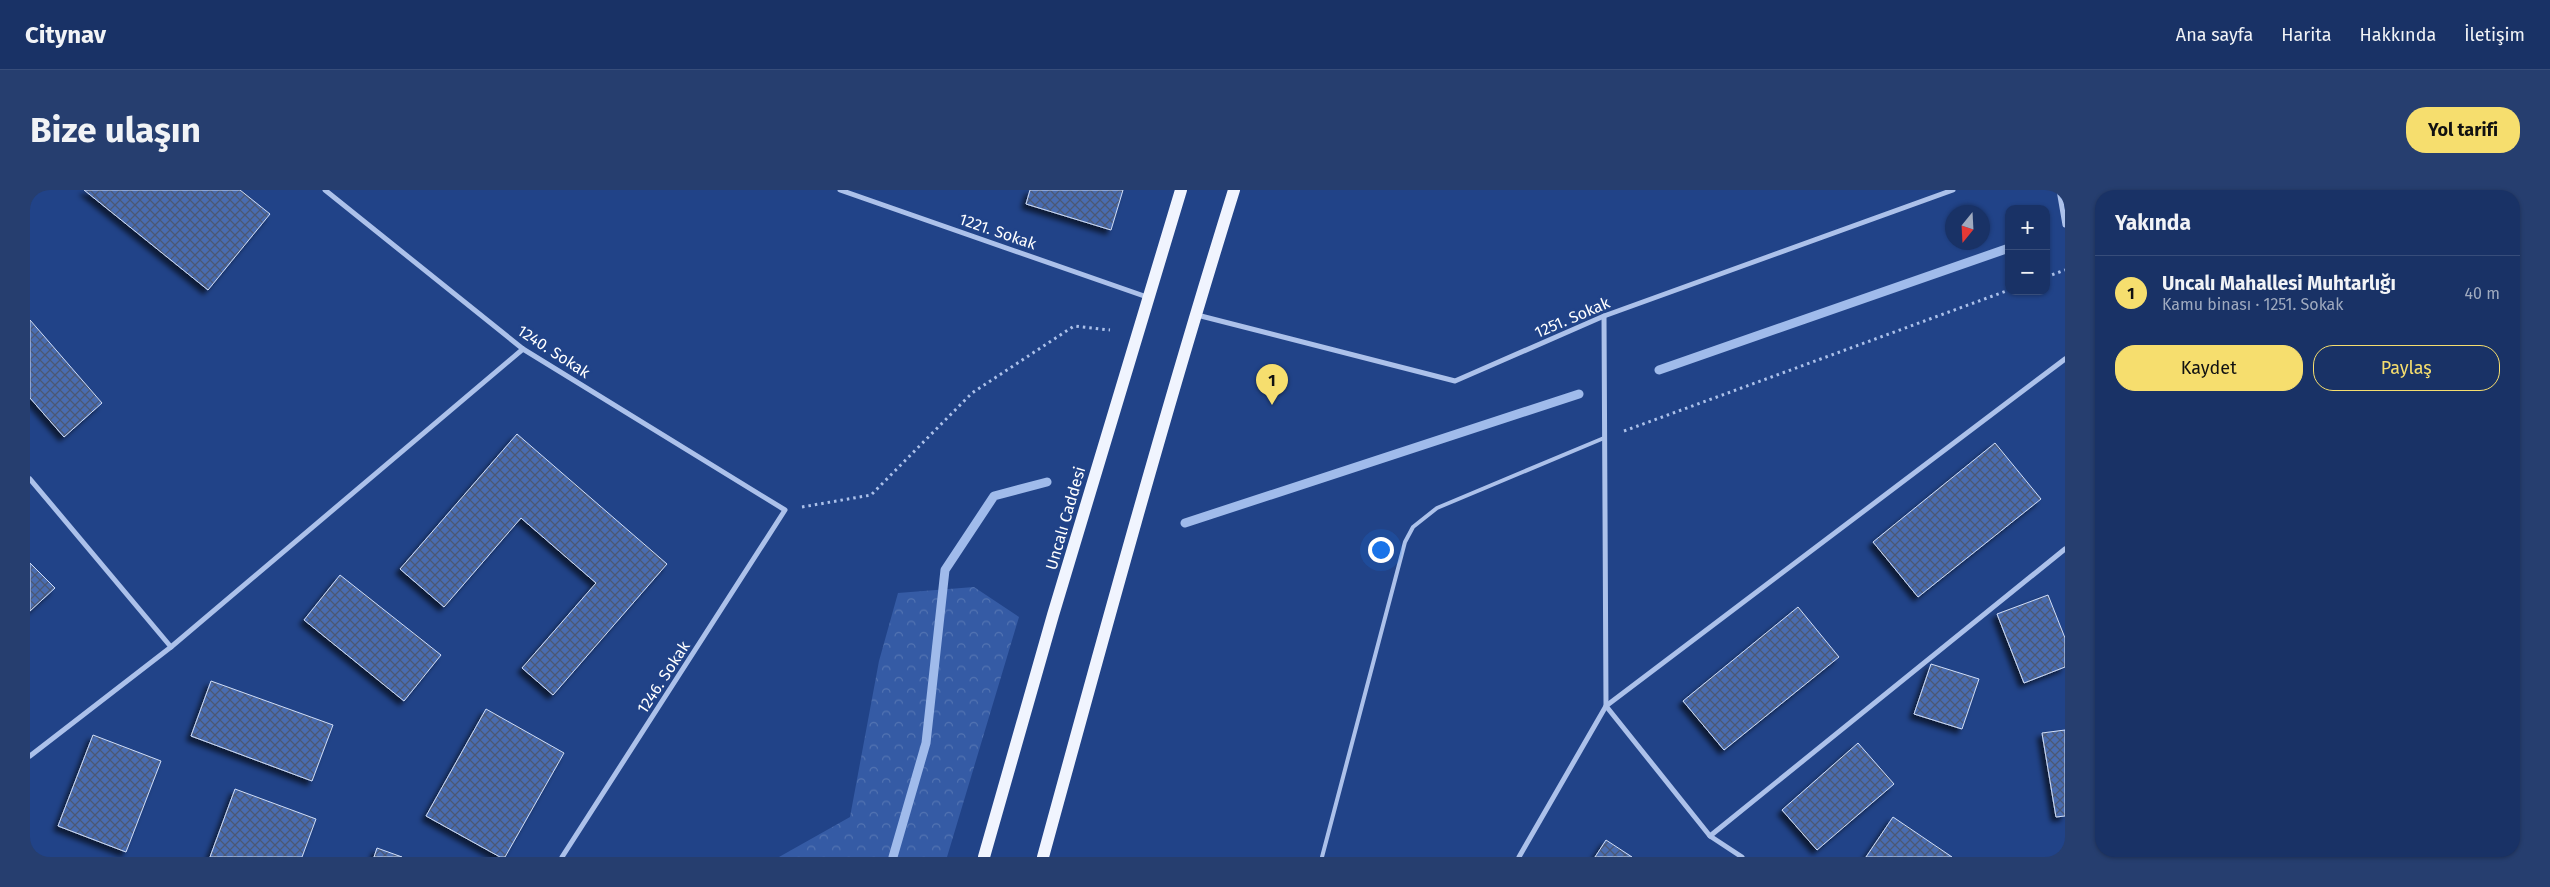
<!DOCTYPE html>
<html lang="tr">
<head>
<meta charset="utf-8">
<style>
	body { margin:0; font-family:"Fira Sans",sans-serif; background:#263e6f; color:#f1f3f6 }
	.controls { position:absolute; right:15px; top:15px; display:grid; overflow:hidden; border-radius:10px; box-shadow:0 1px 4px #0004 }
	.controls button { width:45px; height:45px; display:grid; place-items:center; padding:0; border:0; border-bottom:1px solid #374d7a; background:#193266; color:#f1f3f6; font:25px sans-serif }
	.compass { position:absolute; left:1915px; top:15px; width:45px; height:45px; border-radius:50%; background:#193266; box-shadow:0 1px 4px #0004; rotate:198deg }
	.you { position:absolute; left:1350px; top:359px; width:18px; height:18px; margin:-12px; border:4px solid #fff; border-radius:50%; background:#1a73e8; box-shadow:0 0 0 8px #1a73e833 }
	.badge { display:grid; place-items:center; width:32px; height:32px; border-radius:50%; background:#f6de6e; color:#111; font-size:16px; font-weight:700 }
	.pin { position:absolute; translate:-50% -41px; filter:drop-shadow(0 1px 2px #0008) }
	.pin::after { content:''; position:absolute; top:26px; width:18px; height:15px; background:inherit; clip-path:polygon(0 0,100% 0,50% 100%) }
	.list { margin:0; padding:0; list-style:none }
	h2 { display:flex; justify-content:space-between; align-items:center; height:65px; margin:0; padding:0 20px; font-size:21px }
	h2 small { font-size:16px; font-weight:400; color:#9faabf }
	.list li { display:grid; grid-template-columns:32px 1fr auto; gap:15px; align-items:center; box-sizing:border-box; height:75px; padding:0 20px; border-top:1px solid #374d7a }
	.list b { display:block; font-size:19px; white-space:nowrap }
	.list p { margin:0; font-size:16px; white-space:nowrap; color:#9faabf }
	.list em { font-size:16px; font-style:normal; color:#9faabf }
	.actions { display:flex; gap:10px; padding:15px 20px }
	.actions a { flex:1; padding:11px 0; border:1px solid #f6de6e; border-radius:20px; text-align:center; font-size:18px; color:#f6de6e }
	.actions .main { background:#f6de6e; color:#111 }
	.map { position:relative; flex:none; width:2035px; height:667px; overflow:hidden; border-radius:20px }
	header { display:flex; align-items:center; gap:30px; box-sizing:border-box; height:70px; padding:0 25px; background:#193266; border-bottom:1px solid #374d7a }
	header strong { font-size:24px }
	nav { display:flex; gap:28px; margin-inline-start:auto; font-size:18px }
	.intro { display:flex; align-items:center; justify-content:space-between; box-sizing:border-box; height:120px; padding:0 30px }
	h1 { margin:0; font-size:35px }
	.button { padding:12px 22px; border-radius:20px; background:#f6de6e; color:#111; font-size:18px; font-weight:700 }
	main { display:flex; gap:30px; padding:0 30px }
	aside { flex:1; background:#193266; border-radius:20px; box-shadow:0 1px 4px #0004 }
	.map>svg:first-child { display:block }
</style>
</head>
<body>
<header>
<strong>Citynav</strong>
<nav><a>Ana sayfa</a><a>Harita</a><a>Hakkında</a><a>İletişim</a></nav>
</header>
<div class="intro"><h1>Bize ulaşın</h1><a class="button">Yol tarifi</a></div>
<main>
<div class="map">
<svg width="2035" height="667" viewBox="0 0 2035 667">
	<defs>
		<pattern id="forest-crowns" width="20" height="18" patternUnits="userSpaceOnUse" patternTransform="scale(1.25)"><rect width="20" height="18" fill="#355ba5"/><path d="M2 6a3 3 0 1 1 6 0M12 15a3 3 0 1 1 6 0" fill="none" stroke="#5374b2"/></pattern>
		<pattern id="building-cross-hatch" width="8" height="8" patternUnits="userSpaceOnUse" patternTransform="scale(1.25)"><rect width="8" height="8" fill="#4a6cb0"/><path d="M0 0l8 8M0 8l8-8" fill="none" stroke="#4b5974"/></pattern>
		<filter id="shadow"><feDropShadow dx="-4.5" dy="4.5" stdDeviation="2.5" flood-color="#0009"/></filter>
	</defs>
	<rect width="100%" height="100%" fill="#214388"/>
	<!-- forest -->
	<path fill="url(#forest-crowns)" d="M 944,397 L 989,427 L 917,667 L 749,667 L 820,627 L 849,471 L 868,403 Z"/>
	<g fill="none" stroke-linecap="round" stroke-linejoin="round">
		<!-- stream -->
		<g stroke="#a0bbeb" stroke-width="9">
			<path d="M 1629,180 L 1979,58"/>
			<path d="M 1155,333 L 1549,204"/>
			<path d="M 863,667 L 896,553 L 915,380 L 964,306 L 1017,292"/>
		</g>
	</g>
	<!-- building -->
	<g fill="url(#building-cross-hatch)" stroke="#d1def7" filter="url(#shadow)">
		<path d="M 54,0 L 210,0 L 240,24 L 178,100 Z"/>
		<path d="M 1000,0 L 1093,0 L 1081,40 L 996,14 Z"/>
		<path d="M 0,130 L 72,213 L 34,247 L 0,208 Z"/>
		<path d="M 487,244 L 637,374 L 523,505 L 492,478 L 566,393 L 491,328 L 414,417 L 370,379 Z"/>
		<path d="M 1965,253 L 2011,309 L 1888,407 L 1843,352 Z"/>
		<path d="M 0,373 L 25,398 L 0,421 Z"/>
		<path d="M 310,385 L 411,465 L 374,511 L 274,430 Z"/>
		<path d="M 2018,405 L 2035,448 L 2035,477 L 1994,493 L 1967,424 Z"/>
		<path d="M 1768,417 L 1809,467 L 1694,560 L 1653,511 Z"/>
		<path d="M 1901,474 L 1949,489 L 1932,539 L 1884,524 Z"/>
		<path d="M 181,491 L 303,535 L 282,591 L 161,546 Z"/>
		<path d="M 456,519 L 534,563 L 475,667 L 470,667 L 396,626 Z"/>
		<path d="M 2035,540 L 2035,626 L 2026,627 L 2012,543 Z"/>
		<path d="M 63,545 L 131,571 L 96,662 L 28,636 Z"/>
		<path d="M 1828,553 L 1864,594 L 1787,660 L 1752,620 Z"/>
		<path d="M 205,599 L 286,629 L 272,667 L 180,667 Z"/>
		<path d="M 1863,627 L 1922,667 L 1836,667 Z"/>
		<path d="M 1576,650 L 1602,667 L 1565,667 Z"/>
		<path d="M 347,658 L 372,667 L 344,667 Z"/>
	</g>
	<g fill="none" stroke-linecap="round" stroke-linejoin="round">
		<!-- path -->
		<g stroke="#acc1ea" stroke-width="3" stroke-dasharray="2.5 4" stroke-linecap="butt">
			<path d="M 2016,87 L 2035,80"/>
			<path d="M 1594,241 L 1979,100"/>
			<path d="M 772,317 L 841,305 L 942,203 L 1044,136 L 1080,140"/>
		</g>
		<!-- lane -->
		<path stroke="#acc1ea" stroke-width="4" d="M 1292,667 L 1375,352 L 1383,337 L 1407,318 L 1574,248"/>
		<!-- street -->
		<g stroke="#acc1ea" stroke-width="5">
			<path d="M 295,0 L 493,159 L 755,320 L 532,667"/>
			<path d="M 810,0 L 1117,107"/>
			<path d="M 2029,0 L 2035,35"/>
			<path d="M 1167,125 L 1425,191 L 1574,126 L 1923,0"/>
			<path d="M 0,289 L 141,457"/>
			<path d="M 0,566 L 141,457 L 493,159"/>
			<path d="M 1680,646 L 2035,359"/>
			<path d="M 1489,667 L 1576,516 L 1574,126"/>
			<path d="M 1712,667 L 1680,646 L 1576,516 L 2035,169"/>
		</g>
		<!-- primary -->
		<g stroke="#f0f4fe" stroke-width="12">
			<path d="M 954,667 L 1023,425 L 1151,0"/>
			<path d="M 1013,667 C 1074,444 1135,221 1204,0"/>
		</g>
	</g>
	<g text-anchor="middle" stroke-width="5" stroke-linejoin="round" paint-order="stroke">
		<!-- street labels -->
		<g font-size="16" fill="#fff" stroke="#214388">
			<text transform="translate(968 41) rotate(19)" y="6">1221. Sokak</text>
			<text transform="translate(1542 127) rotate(-23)" y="6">1251. Sokak</text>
			<text transform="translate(524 161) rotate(33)" y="6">1240. Sokak</text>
			<text transform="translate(1035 328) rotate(-74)" y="6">Uncalı Caddesi</text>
			<text transform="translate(633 487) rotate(-57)" y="6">1246. Sokak</text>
		</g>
	</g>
</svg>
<div class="controls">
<button>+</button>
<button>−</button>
</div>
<svg class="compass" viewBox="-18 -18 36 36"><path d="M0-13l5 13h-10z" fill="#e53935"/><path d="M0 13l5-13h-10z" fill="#9faabf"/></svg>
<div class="you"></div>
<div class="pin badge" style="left:1242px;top:215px">1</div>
</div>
<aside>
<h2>Yakında<small></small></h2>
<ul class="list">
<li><span class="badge">1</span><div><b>Uncalı Mahallesi Muhtarlığı</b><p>Kamu binası · 1251. Sokak</p></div><em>40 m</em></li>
</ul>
<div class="actions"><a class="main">Kaydet</a><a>Paylaş</a></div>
</aside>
</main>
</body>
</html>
